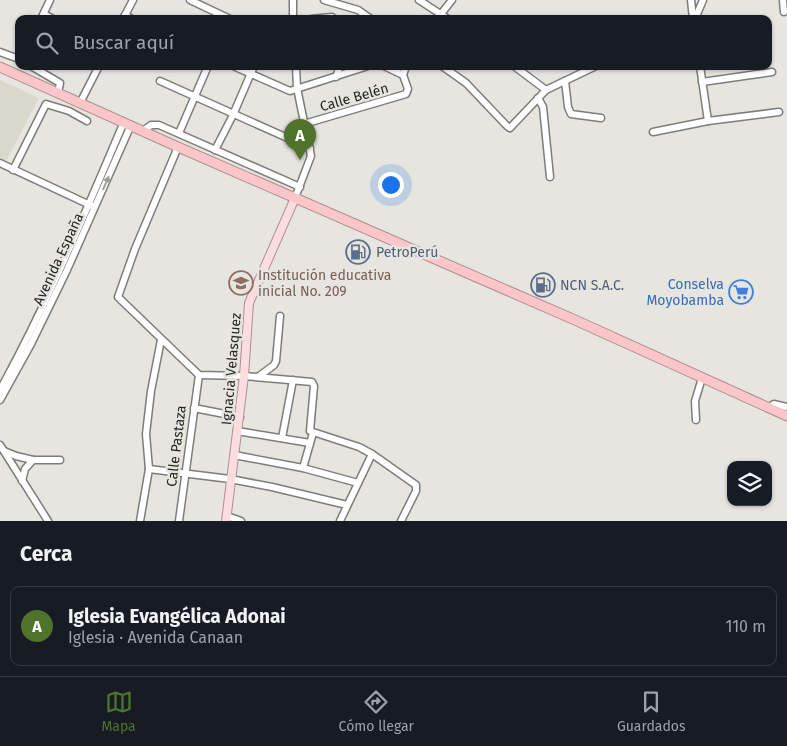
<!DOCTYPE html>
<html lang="es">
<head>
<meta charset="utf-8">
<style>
	body { margin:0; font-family:"Fira Sans",sans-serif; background:#20242c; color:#f1f3f6 }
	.controls { position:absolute; right:15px; bottom:15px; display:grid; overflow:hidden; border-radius:10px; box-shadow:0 1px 4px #0004 }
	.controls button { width:45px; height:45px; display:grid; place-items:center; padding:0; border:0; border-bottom:1px solid #363941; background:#171b24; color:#f1f3f6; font:25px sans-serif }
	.you { position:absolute; left:390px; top:184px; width:18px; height:18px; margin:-12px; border:4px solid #fff; border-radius:50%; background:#1a73e8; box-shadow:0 0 0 8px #1a73e833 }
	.badge { display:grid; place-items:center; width:32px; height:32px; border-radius:50%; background:#50732b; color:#fff; font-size:16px; font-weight:700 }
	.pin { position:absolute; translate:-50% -41px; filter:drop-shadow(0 1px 2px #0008) }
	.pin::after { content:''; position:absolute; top:26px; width:18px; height:15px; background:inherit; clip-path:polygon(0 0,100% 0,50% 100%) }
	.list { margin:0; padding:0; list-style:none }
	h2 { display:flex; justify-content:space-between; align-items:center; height:65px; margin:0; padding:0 20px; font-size:21px }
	h2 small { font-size:16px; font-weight:400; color:#9ea1a6 }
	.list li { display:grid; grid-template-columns:32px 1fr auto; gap:15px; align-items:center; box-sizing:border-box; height:80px; margin:0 10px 10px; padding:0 10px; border:1px solid #363941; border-radius:10px }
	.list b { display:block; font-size:19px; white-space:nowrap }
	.list p { margin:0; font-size:16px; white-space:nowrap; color:#9ea1a6 }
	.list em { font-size:16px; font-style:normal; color:#9ea1a6 }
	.icon { flex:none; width:28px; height:28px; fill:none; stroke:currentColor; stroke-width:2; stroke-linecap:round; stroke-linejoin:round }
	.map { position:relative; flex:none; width:787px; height:521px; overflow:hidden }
	.search { position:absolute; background:#171b24; box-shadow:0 1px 4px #0004; left:15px; right:15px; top:15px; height:55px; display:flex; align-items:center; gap:12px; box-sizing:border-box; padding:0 18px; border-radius:10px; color:#9ea1a6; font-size:19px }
	.sheet { height:155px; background:#171b24 }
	nav { display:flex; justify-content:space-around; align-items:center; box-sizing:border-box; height:70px; border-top:1px solid #363941; background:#171b24; font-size:14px; color:#9ea1a6 }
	nav a { display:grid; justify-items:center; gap:2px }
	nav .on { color:#50732b }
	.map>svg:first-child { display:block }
</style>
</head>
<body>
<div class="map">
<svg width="787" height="521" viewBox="0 0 787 521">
	<rect width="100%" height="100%" fill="#e6e5e0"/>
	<!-- built -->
	<path fill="#dad8cc" d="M 0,80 L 39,98 L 6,161 L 0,159 Z"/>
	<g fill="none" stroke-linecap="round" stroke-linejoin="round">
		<!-- minor casing -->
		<g stroke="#7e7d79" stroke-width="9">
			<g id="minor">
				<path d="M 190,0 L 230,19"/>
				<path d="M 324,0 L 358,10 L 371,19"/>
				<path d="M 419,0 L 448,19"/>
				<path d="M 691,0 L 693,19"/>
				<path d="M 783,0 L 784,12"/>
				<path d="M 44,14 L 53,19"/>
				<path d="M 125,15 L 132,19"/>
				<path d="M 41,19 L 50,0"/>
				<path d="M 123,19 L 133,0"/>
				<path d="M 293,19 L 293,0"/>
				<path d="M 311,19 L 332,17"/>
				<path d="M 437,19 L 452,0"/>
				<path d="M 695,19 L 703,0"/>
				<path d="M 0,52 L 19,59"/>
				<path d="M 31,66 L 60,83 L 58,93"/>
				<path d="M 233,66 L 290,91 L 368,66"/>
				<path d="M 384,66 L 403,75"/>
				<path d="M 442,66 L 466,83 L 507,126 L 510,128 L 546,90 L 596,66"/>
				<path d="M 514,66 L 546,90"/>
				<path d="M 700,66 L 708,121"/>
				<path d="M 336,77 L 340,66"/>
				<path d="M 160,81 L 310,148"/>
				<path d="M 565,81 L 568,107 L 571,114 L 601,118"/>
				<path d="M 702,82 L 772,72"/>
				<path d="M 538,98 L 543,107 L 550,177"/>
				<path d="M 80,103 L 99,66"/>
				<path d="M 304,124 L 406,94 L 408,89 L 403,75 L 406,66"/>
				<path d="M 143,131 L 151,125 L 159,125 L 300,187"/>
				<path d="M 653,132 L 708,121 L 779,112"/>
				<path d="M 179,133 L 208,66"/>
				<path d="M 178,147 L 135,249 L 118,297 L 199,375 L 244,376 L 312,382 L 314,386 L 310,431 L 359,447 L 372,454 L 416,485 L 416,491 L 401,521"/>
				<path d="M 215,150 L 233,115 L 254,66"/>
				<path d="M 0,163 L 92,206"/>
				<path d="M 13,170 L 46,104 L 69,111 L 87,121"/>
				<path d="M 295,198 L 311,156 L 297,88 L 296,66"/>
				<path d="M 258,377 L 274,365 L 276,361 L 280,316"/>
				<path d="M 0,390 C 48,303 85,213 124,122"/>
				<path d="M 0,400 L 31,344 L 67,270 L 131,125"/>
				<path d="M 194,408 L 240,417"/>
				<path d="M 768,408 L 774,404 L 787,407"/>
				<path d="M 696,420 L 695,401 L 702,378"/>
				<path d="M 237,431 L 310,443"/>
				<path d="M 282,438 L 293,380"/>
				<path d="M 0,445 L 48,521"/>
				<path d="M 4,451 L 16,456 L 33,460"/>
				<path d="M 234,455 L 303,468 L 358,483"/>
				<path d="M 303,468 L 313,433"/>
				<path d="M 149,469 L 230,479 L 272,487 L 347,505"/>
				<path d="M 22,481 L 25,469 L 33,460 L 60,460"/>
				<path d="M 227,516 L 241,521"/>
				<path d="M 140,521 L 149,469 L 146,434 L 151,391 L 161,340"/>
				<path d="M 179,521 L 199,375"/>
				<path d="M 340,521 L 372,454"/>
			</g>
		</g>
		<!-- major casing -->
		<g stroke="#b08e8f" stroke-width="10">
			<path id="major" d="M 226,521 L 244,376 L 249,303 L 295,198"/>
		</g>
		<!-- highway casing -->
		<g stroke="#b08e8f" stroke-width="11">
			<path id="highway" d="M 0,67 L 178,147 L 575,320 L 787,416"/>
		</g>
		<!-- minor -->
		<use href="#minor" stroke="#fff" stroke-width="6"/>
		<!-- major -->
		<use href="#major" stroke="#fcdddf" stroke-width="8"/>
		<!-- highway -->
		<use href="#highway" stroke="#fac6c9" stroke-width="9"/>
	</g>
	<!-- one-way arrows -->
	<defs><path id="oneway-solid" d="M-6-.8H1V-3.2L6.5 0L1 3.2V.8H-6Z" transform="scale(1.25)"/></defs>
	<use fill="#9d9d9c" href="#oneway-solid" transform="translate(106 183) rotate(-66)"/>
	<!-- icons -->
	<defs>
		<g id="fuel-ring" transform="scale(1.25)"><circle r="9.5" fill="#e6e5e0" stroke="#5c6f8a" stroke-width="1.5"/><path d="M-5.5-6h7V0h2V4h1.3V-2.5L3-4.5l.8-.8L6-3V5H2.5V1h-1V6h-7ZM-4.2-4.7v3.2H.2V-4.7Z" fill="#5c6f8a"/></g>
		<g id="school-ring" transform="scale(1.25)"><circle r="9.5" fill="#e6e5e0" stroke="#8d6e63" stroke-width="1.5"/><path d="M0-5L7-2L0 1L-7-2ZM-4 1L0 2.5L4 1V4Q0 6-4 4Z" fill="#8d6e63"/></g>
		<g id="supermarket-ring" transform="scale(1.25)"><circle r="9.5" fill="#e6e5e0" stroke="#3f7fe0" stroke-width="1.5"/><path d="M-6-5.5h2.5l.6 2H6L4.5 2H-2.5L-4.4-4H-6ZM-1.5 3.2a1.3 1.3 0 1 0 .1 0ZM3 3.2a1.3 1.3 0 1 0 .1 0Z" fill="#3f7fe0"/></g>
	</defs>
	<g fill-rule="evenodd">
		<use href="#fuel-ring" x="358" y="252"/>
		<use href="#school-ring" x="241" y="283"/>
		<use href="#fuel-ring" x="543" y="285"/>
		<use href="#supermarket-ring" x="741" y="292"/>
	</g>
	<g text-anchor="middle" stroke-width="5" stroke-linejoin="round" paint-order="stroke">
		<!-- street labels -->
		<g font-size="14" fill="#262624" stroke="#e6e5e0">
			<text transform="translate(354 97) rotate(-16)" y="5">Calle Belén</text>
			<text transform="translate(58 259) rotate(-65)" y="5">Avenida España</text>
			<text transform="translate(231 369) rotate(-85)" y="5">Ignacia Velasquez</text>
			<text transform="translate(176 446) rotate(-83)" y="5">Calle Pastaza</text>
		</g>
		<!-- service labels -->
		<g font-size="14" fill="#4e5e75" stroke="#e6e5e0" text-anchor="start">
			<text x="376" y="257">PetroPerú</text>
			<text x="560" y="290">NCN S.A.C.</text>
		</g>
		<!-- education labels -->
		<g font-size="14" fill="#785e54" stroke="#e6e5e0" text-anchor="start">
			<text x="258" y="280">Institución educativa<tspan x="258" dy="16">inicial No. 209</tspan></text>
		</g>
		<!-- shop labels -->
		<g font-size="14" fill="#366cbe" stroke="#e6e5e0" text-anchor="end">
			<text x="724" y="289">Conselva<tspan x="724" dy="16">Moyobamba</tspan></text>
		</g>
	</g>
</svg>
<div class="controls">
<button><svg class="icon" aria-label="layers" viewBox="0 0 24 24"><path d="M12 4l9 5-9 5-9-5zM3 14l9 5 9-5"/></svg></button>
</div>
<div class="you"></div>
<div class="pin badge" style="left:300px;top:160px">A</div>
<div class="search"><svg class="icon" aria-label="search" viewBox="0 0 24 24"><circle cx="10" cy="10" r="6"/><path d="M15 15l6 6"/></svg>Buscar aquí</div>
</div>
<section class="sheet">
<h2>Cerca<small></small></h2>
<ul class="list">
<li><span class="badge">A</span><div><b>Iglesia Evangélica Adonai</b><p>Iglesia · Avenida Canaan</p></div><em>110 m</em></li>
</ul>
</section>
<nav>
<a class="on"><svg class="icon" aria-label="map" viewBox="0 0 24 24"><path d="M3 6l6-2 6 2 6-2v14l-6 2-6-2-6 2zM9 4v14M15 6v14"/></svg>Mapa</a>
<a><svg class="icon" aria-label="directions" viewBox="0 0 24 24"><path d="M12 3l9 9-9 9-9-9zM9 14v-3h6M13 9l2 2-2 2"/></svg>Cómo llegar</a>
<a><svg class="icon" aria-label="saved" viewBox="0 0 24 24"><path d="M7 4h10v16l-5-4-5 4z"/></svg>Guardados</a>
</nav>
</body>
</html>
